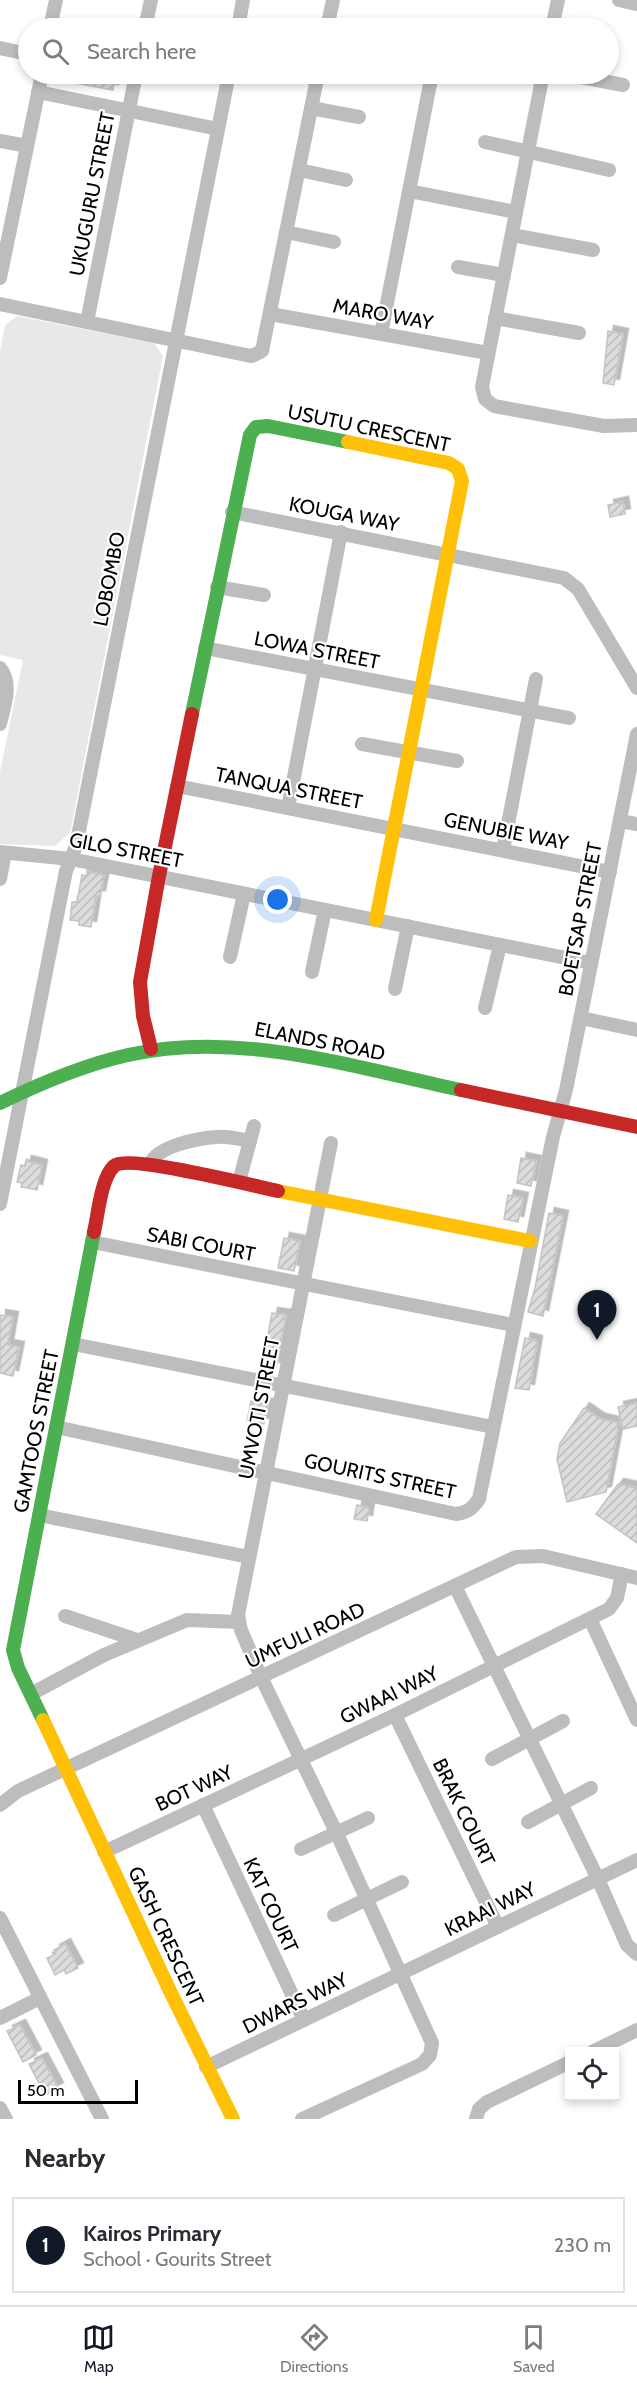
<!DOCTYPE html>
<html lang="en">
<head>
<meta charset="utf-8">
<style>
	body { margin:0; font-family:Cabin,sans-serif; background:#f2f2f3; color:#2b2b33 }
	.controls { position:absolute; right:18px; bottom:18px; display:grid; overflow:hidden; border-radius:0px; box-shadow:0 3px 9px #0003 }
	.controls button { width:54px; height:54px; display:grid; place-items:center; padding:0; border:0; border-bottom:2px solid #e1e1e2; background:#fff; color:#2b2b33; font:30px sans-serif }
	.scale { position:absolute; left:18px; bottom:15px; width:120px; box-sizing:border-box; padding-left:6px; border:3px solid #000; border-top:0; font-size:16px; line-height:21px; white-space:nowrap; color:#000; -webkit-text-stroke:4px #fff; paint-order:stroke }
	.you { position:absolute; left:278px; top:900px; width:21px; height:21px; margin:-15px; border:4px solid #fff; border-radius:50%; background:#1a73e8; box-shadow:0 0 0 9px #1a73e833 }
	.badge { display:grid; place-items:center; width:39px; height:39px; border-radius:50%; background:#111827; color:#fff; font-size:20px; font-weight:700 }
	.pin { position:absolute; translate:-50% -50px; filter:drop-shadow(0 2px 3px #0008) }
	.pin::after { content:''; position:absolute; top:32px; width:21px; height:18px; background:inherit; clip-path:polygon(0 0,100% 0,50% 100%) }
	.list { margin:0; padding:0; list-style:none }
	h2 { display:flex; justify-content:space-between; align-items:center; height:78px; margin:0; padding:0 24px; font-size:26px }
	h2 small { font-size:20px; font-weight:400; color:#7c7c81 }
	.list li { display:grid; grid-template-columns:39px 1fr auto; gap:18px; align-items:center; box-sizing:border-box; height:96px; margin:0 12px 12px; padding:0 12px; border:2px solid #e1e1e2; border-radius:0px }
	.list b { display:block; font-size:22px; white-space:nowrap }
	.list p { margin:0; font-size:20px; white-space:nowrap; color:#7c7c81 }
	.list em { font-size:20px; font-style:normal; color:#7c7c81 }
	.icon { flex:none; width:33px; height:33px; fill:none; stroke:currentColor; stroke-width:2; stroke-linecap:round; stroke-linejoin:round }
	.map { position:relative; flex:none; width:637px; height:2119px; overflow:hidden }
	.search { position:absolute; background:#fff; box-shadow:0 3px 9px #0003; left:18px; right:18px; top:18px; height:66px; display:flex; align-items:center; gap:15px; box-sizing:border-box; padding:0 21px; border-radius:33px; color:#7c7c81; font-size:22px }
	.sheet { height:186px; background:#fff }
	nav { display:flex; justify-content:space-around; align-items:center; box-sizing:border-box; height:84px; border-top:2px solid #e1e1e2; background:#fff; font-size:16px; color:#7c7c81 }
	nav a { display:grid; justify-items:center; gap:3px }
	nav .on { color:#111827 }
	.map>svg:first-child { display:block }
</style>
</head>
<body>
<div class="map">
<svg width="637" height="2119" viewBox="0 0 637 2119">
	<defs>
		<pattern id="building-hatch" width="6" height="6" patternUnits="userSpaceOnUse" patternTransform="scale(1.5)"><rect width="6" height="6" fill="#dcdcdc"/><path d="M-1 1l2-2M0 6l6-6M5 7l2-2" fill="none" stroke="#bbb"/></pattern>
		<filter id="shadow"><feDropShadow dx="5.5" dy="-5.5" stdDeviation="0" flood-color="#0004"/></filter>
	</defs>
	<rect width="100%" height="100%" fill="#fff"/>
	<!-- green -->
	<path fill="#e8e8e8" d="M 17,316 L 154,343 L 163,356 L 70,833 L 55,846 L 0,844 L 0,772 L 23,660 L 0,655 L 0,351 L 5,325 Z"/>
	<!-- building -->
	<g fill="url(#building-hatch)" stroke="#c4c4c4" stroke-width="1.5" filter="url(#shadow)">
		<path d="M 59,74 L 95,74 L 115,78 L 113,90 L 59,80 Z"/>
		<path d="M 608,331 L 623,334 L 614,385 L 603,383 Z"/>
		<path d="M 623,502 L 625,514 L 610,517 L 608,505 Z"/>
		<path d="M 88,872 L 104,875 L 100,896 L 96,896 L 91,927 L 79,925 L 79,921 L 70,920 L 72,902 L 77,902 L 82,875 L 87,876 Z"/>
		<path d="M 521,1158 L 536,1161 L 531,1186 L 517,1183 Z"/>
		<path d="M 26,1161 L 42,1165 L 37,1190 L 21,1187 L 22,1183 L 17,1182 L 21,1165 L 25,1166 Z"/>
		<path d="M 508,1195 L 523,1198 L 518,1222 L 504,1219 Z"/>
		<path d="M 549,1213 L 563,1216 L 543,1316 L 528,1312 L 535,1288 Z"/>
		<path d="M 284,1238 L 300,1241 L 294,1271 L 278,1268 Z"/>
		<path d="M 272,1313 L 286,1315 L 276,1368 L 262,1366 Z"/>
		<path d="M 0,1315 L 13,1317 L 8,1345 L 19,1347 L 13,1376 L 0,1373 Z"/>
		<path d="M 525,1338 L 537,1341 L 529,1390 L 515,1388 Z"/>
		<path d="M 251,1401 L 268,1404 L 264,1424 L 247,1421 Z"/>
		<path d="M 637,1403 L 637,1426 L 623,1429 L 618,1407 Z"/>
		<path d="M 584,1408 L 600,1419 L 619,1423 L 606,1492 L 567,1502 L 557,1459 L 560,1443 Z"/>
		<path d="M 618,1484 L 637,1488 L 637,1543 L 596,1514 Z"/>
		<path d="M 357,1505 L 369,1508 L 367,1521 L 354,1519 Z"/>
		<path d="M 65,1944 L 78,1968 L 66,1974 L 64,1970 L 55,1975 L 47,1958 L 56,1954 L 54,1950 Z"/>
		<path d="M 20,2025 L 36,2055 L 23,2062 L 7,2031 Z"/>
		<path d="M 42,2058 L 58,2088 L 45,2095 L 29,2064 Z"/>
	</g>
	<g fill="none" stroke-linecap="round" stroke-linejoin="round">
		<!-- street -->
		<g stroke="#bdbdbd" stroke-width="14">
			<path d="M 619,0 L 636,4"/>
			<path d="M 50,28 L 56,0"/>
			<path d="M 145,28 L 151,0"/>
			<path d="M 238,28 L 243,0"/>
			<path d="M 327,28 L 333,0"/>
			<path d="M 552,28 L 558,0"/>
			<path d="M 0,48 L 28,54"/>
			<path d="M 525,74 L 543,77"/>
			<path d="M 543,74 L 482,387 L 485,399 L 494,406 L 604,426 L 637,425"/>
			<path d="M 565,74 L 623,85"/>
			<path d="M 38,92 L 218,129"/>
			<path d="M 311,108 L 359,117"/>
			<path d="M 0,141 L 27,146"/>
			<path d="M 485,142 L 609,170"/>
			<path d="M 299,170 L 346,180"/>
			<path d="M 409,191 L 516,212"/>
			<path d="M 286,232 L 334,242"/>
			<path d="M 512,235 L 593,250"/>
			<path d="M 458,267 L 504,275"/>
			<path d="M 0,278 L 42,74"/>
			<path d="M 0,304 L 246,355 L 252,356 L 262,351 L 318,74"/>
			<path d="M 270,314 L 488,353"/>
			<path d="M 495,318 L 579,333"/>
			<path d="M 87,322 L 136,74"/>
			<path d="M 381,334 L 432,74"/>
			<path d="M 232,512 L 564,578 L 578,589 L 637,688"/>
			<path d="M 217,587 L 264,595"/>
			<path d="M 205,648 L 569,718"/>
			<path d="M 0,668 C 13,684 4,706 0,724"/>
			<path d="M 362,744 L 457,761"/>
			<path d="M 177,786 L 610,872"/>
			<path d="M 288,808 L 341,532"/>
			<path d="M 620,821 L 637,824"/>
			<path d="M 503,850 L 536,679"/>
			<path d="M 0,852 L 71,859 L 591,963"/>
			<path d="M 0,879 L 5,853"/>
			<path d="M 230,957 L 244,894"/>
			<path d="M 312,972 L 325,910"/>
			<path d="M 395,989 L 408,926"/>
			<path d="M 485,1008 L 500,945"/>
			<path d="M 581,1018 L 637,1030"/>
			<path d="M 150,1164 C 157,1146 199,1138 217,1137 C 228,1136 239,1139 250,1141"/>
			<path d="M 239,1182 L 254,1126"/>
			<path d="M 0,1204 L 66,871 L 76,846 L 229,74"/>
			<path d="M 92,1242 L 513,1325"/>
			<path d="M 73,1344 L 493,1427"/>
			<path d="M 56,1427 L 456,1514 C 467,1513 473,1508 479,1499 L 553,1137 L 566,1090 L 637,734"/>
			<path d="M 39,1515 L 249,1557"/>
			<path d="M 455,1586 L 598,1879 L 627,1945 L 637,1954"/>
			<path d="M 65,1616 L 137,1640"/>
			<path d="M 590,1619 L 637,1720"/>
			<path d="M 31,1694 L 104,1655 L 187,1620 L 239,1622"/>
			<path d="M 395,1715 L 498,1927"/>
			<path d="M 492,1759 L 563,1721"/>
			<path d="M 0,1805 L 18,1791 L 516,1557 L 543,1556 L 637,1578"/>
			<path d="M 203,1805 L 304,2020"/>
			<path d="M 528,1822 L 591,1788"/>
			<path d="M 301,1849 L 368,1818"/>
			<path d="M 104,1852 L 395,1715 L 609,1609 L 617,1598 L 622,1574"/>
			<path d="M 334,1915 L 402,1882"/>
			<path d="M 0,1918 L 102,2119"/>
			<path d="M 0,2018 L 40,1998"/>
			<path d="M 592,2052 L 637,2030"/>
			<path d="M 206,2067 L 637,1860"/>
			<path d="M 0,2108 L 6,2119"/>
			<path d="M 302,2119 L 422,2064 L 430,2055 L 432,2043 L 337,1834 L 261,1677 L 241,1630 L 238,1615 L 331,1143"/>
			<path d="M 476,2119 L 479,2109 L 487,2102 L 570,2062"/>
		</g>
		<!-- fast -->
		<g stroke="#4caf50" stroke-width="14">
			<path d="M 192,714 L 250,435 L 256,427 L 268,426 L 348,442"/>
			<path d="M 0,1103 C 41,1083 83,1065 128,1055 C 238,1030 353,1067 461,1090"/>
			<path d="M 43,1720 L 18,1668 L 13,1650 L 94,1232"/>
		</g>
		<!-- slow -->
		<g stroke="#ffc107" stroke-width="14">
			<path d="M 348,442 L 449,463 L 458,469 L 462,481 L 376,920"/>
			<path d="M 278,1191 L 530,1241"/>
			<path d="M 43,1720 L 170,1991 L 233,2119"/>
		</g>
		<!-- jam -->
		<g stroke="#c62828" stroke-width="14">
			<path d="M 151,1049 L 143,1016 L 140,982 L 159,876 L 192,714"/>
			<path d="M 461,1090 L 637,1127"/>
			<path d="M 94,1232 C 98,1215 101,1178 114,1166 C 128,1154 254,1186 278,1191"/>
		</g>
	</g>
	<g text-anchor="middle" stroke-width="4.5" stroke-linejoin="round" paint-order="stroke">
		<!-- street labels -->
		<g font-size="20" fill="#000" stroke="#fff">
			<text transform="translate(92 194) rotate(-79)" y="7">UKUGURU STREET</text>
			<text transform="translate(383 314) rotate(10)" y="7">MARO WAY</text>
			<text transform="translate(369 428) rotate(12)" y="7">USUTU CRESCENT</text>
			<text transform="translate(344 514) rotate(11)" y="7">KOUGA WAY</text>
			<text transform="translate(109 579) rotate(-79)" y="7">LOBOMBO</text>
			<text transform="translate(317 650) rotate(11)" y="7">LOWA STREET</text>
			<text transform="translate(289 788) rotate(11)" y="7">TANQUA STREET</text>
			<text transform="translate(506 831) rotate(11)" y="7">GENUBIE WAY</text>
			<text transform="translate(126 850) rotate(11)" y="7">GILO STREET</text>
			<text transform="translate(580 919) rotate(-79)" y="7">BOETSAP STREET</text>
			<text transform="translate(320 1041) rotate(11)" y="7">ELANDS ROAD</text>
			<text transform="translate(201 1244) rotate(11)" y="7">SABI COURT</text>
			<text transform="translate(259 1408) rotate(-79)" y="7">UMVOTI STREET</text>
			<text transform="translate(36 1431) rotate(-79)" y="7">GAMTOOS STREET</text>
			<text transform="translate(380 1476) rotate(12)" y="7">GOURITS STREET</text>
			<text transform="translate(305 1635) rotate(-25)" y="7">UMFULI ROAD</text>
			<text transform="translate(389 1695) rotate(-26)" y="7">GWAAI WAY</text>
			<text transform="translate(194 1788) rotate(-25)" y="7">BOT WAY</text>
			<text transform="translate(464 1812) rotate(64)" y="7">BRAK COURT</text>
			<text transform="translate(271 1905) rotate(65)" y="7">KAT COURT</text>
			<text transform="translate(490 1909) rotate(-26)" y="7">KRAAI WAY</text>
			<text transform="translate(166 1936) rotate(65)" y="7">GASH CRESCENT</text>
			<text transform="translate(295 2003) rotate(-26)" y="7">DWARS WAY</text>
		</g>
	</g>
</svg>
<div class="controls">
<button><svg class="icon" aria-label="locate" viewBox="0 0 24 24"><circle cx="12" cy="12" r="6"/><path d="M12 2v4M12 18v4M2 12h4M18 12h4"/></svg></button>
</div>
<div class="scale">50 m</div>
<div class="you"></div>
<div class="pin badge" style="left:597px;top:1340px">1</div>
<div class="search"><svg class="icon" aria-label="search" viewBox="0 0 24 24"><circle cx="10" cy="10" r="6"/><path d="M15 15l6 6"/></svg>Search here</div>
</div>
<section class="sheet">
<h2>Nearby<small></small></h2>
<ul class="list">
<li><span class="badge">1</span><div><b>Kairos Primary</b><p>School · Gourits Street</p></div><em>230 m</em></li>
</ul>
</section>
<nav>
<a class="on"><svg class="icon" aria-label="map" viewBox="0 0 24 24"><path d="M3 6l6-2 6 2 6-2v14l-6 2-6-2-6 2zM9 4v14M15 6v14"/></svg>Map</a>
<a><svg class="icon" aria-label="directions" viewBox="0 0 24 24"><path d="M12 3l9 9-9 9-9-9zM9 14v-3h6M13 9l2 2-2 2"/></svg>Directions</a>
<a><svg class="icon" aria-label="saved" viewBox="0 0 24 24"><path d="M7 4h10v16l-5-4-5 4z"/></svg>Saved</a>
</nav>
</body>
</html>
